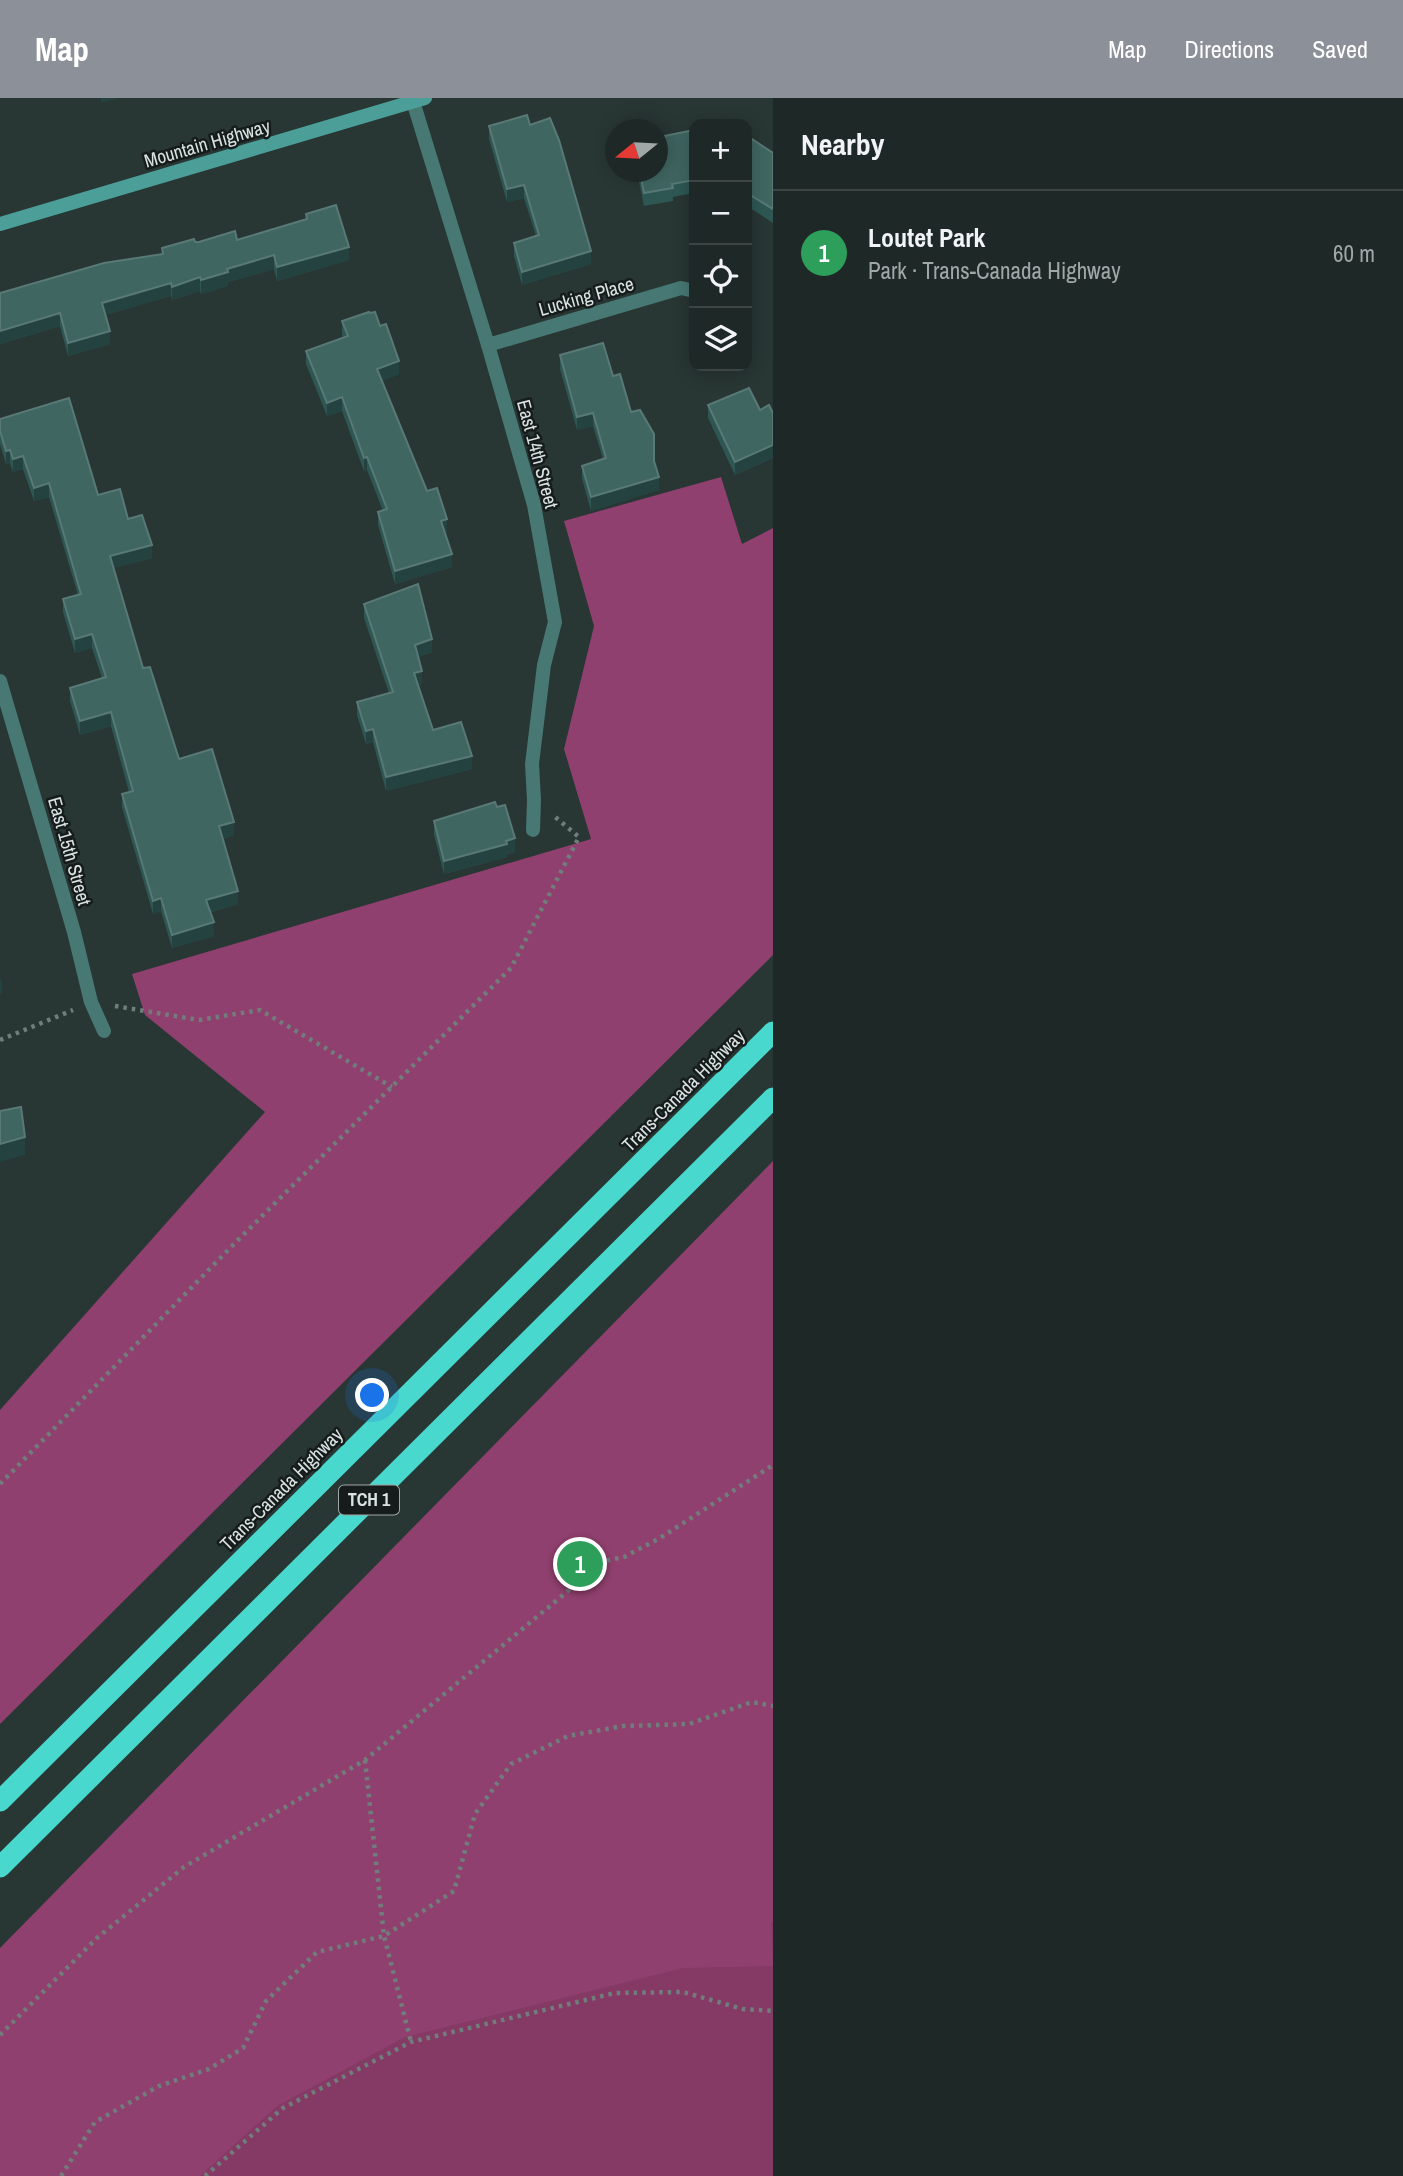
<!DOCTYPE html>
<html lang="en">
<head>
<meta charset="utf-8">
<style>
	body { margin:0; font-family:"Archivo Narrow",sans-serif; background:#26302f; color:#f1f3f6 }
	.controls { position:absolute; right:21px; top:21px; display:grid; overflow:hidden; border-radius:14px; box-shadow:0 4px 18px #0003 }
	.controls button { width:63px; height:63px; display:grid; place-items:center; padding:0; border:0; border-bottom:2px solid #3c4444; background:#1e2827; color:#f1f3f6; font:35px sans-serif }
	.compass { position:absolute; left:605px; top:21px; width:63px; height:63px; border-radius:50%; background:#1e2827; box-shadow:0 4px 18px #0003; rotate:252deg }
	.you { position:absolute; left:373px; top:1298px; width:24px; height:24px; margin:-18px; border:5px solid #fff; border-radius:50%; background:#1a73e8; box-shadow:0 0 0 10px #1a73e833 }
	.badge { display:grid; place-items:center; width:46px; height:46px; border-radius:50%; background:#8c9099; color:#fff; font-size:23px; font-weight:700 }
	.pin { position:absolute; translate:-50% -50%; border:4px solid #fff; box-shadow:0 2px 7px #0006 }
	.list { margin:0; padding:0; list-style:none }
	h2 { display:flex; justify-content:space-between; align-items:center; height:91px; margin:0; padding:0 28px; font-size:30px }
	h2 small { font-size:23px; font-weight:400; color:#a1a6a7 }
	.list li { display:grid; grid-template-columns:46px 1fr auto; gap:21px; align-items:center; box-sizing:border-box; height:126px; padding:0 28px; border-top:2px solid #3c4444 }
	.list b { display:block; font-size:26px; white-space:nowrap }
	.list p { margin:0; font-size:23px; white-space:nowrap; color:#a1a6a7 }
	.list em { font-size:23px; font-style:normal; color:#a1a6a7 }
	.icon { flex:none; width:38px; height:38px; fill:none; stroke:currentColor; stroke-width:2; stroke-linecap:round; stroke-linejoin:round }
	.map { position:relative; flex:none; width:773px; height:2078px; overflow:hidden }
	header { display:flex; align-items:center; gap:42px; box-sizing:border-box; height:98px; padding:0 35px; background:#8c9099; color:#fff }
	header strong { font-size:33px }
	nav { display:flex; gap:38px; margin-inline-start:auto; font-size:24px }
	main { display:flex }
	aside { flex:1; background:#1e2827 }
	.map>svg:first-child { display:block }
</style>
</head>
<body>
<header>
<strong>Map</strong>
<nav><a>Map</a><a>Directions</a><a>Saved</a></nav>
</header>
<main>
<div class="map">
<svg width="773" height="2078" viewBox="0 0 773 2078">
	<rect width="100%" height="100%" fill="#283634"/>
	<!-- green -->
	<path fill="#853965" d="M 773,1080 L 773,2078 L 0,2078 L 0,1853 Z"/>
	<!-- forest -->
	<g fill="#90406e">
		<path d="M 721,379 L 742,446 L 773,430 L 773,857 L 0,1626 L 0,1312 L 265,1014 L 145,917 L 132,876 L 591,741 L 564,651 L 594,528 L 564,423 Z"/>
		<path d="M 773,1063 L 773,1823 L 771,1824 L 773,1868 L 683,1870 L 405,1939 L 277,2008 L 200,2078 L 0,2078 L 0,1850 Z"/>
	</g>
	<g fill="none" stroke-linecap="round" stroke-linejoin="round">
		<!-- path -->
		<g stroke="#717d7b" stroke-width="4.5" stroke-dasharray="3.5 5" stroke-linecap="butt">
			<path d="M 115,908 L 199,922 L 260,912 L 392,989"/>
			<path d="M 0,942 L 73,912"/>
			<path d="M 0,1386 L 232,1148 L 511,870 L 579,739 L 554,718"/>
			<path d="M 365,1662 L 384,1838 L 411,1944"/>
			<path d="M 0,1937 L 97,1840 L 184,1769 L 365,1662 L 604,1463 L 624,1459 L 660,1440 L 773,1367"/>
			<path d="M 61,2078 L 95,2024 L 159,1988 L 209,1971 L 243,1950 L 266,1903 L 317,1854 L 384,1838 L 454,1793 L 475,1716 L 511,1666 L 568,1638 L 623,1628 L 689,1626 L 752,1604 L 773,1608"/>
			<path d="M 205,2078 L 283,2010 L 411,1944 L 615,1895 L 683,1894 L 743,1911 L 773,1913"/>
		</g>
		<!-- street -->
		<g stroke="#477874" stroke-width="14">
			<path d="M 412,0 L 488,247 L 534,407 L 555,524 L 544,567 L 532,666 L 534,702 L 533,732"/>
			<path d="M 488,247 L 681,190 L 694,193"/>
			<path d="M 0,583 L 74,834 L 91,904 L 104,933"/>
		</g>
		<!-- secondary -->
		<path stroke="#4b9f98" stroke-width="14" d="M 0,126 L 425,0"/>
		<!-- highway -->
		<g stroke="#49d8cd" stroke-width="21">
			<path d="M 0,1703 L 773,934"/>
			<path d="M 0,1769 L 773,1000"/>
		</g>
	</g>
	<!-- wall -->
	<g fill="#2e5753">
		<path d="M 530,27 L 591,166 L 522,187 L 514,158 L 514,145 L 536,138 L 524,100 L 507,104 L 489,41 L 489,28 Z"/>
		<path d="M 694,32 L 694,95 L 673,99 L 673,103 L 644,108 L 637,74 L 657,74 L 664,47 L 664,38 Z"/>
		<path d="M 747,48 L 773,55 L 773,125 L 747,108 Z"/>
		<path d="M 306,116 L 349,162 L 277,183 L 274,171 L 228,184 L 228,188 L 201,196 L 200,193 L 172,202 L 171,198 L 105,217 L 110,246 L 68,258 L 60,228 L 0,246 L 0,195 L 162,156 L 162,150 L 195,144 L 237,142 L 306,121 Z"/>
		<path d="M 342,223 L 399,276 L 382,283 L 427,393 L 447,434 L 445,435 L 452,469 L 395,486 L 378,427 L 378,414 L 383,413 L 367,372 L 364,373 L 342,313 L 327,318 L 306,266 L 306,253 L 343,239 L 342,236 Z"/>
		<path d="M 560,257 L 613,278 L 654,363 L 659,392 L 591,413 L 582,381 L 582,368 L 603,361 L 593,328 L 577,332 L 560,271 Z"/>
		<path d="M 708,307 L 760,312 L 773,315 L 773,360 L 735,377 L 708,320 Z"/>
		<path d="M 0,321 L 98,397 L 128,421 L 152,460 L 113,470 L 143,570 L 179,661 L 234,737 L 223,741 L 238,806 L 211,814 L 214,838 L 172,850 L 161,813 L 153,816 L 122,709 L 122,696 L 129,694 L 111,628 L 80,637 L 70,603 L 70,590 L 102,580 L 92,550 L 75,555 L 63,514 L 63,501 L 78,497 L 49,399 L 34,403 L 23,371 L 13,374 L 10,365 L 6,366 L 0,346 Z"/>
		<path d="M 364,506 L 432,554 L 418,559 L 422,586 L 418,587 L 433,632 L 472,671 L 386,693 L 373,644 L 366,646 L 357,617 L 357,604 L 389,595 L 364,520 Z"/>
		<path d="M 434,723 L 515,754 L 507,756 L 507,759 L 444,776 L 434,737 Z"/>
	</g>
	<!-- shaded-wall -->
	<g fill="#244340">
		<path d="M 101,0 L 118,0 L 101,5 Z"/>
		<path d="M 524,87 L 524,100 L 507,104 L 507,91 Z"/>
		<path d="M 349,149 L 349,162 L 277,183 L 277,169 Z"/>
		<path d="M 591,153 L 591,166 L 522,187 L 522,174 Z"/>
		<path d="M 274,157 L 274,171 L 228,184 L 228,188 L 201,196 L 201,182 L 227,171 Z"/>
		<path d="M 200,179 L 200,193 L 172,202 L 172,189 Z"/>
		<path d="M 171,185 L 171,198 L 102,218 L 102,205 Z"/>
		<path d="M 60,215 L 60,228 L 0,246 L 0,233 Z"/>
		<path d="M 110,233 L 110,246 L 68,258 L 68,245 Z"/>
		<path d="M 399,263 L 399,276 L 377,285 L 377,271 Z"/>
		<path d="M 342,299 L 342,313 L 327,318 L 327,305 Z"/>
		<path d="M 593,315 L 593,328 L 577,332 L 577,319 Z"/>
		<path d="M 773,347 L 773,360 L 735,377 L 735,364 Z"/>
		<path d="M 10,352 L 10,365 L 6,366 L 6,353 Z"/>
		<path d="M 23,358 L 23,371 L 13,374 L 13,361 Z"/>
		<path d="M 367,359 L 367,372 L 364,373 L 364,360 Z"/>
		<path d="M 659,379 L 659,392 L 591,413 L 591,399 Z"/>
		<path d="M 49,385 L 49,399 L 34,403 L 34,390 Z"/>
		<path d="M 447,421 L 447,434 L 441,437 L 441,423 Z"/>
		<path d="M 152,447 L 152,460 L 110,471 L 110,458 Z"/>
		<path d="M 452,456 L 452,469 L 395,486 L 395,473 Z"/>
		<path d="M 92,536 L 92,550 L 75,555 L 75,541 Z"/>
		<path d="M 432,541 L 432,554 L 415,560 L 415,547 Z"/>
		<path d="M 422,573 L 422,586 L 414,588 L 414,575 Z"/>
		<path d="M 111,614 L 111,628 L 80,637 L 80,623 Z"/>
		<path d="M 373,631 L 373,644 L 366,646 L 366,633 Z"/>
		<path d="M 472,658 L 472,671 L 386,693 L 386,679 Z"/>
		<path d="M 234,724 L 234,737 L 219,742 L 219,728 Z"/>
		<path d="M 515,740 L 515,754 L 507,756 L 507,759 L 444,776 L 444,763 Z"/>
		<path d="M 238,793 L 238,806 L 206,815 L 206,802 Z"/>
		<path d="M 161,800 L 161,813 L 153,816 L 153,803 Z"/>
		<path d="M 214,824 L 214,838 L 172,850 L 172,837 Z"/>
		<path d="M 0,882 L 2,882 L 2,895 L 0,896 Z"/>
		<path d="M 25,1039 L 25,1057 L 0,1064 L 0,1046 Z"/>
	</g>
	<!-- building -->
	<g fill="#406662" stroke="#587976" stroke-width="2">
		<path d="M 527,17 L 530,27 L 550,20 L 559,42 L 591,153 L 522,174 L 514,145 L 539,137 L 524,87 L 507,91 L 489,28 Z"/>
		<path d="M 694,32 L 694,82 L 672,86 L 673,90 L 644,95 L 640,74 L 657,74 L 657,49 L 666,47 L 664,38 Z"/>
		<path d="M 752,41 L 773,55 L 773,111 L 747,95 L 747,48 Z"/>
		<path d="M 336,107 L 349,149 L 277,169 L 274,157 L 227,171 L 228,174 L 201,182 L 200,179 L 172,189 L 171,185 L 102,205 L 110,233 L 68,245 L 60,215 L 0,233 L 0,195 L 104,165 L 163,156 L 162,150 L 194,141 L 195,144 L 199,144 L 235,133 L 237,142 L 307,121 L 306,116 Z"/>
		<path d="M 369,214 L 370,215 L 375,214 L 380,228 L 386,226 L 399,263 L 377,271 L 427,393 L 437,390 L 447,421 L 441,423 L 452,456 L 395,473 L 378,414 L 387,411 L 367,359 L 364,360 L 342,299 L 327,305 L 306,253 L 348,238 L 342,223 Z"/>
		<path d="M 603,245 L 613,278 L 620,276 L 631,314 L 640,312 L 654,336 L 654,363 L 659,379 L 591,399 L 582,368 L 606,360 L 593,315 L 577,319 L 560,257 Z"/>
		<path d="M 749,290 L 760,312 L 769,307 L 773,315 L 773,347 L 735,364 L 708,307 Z"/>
		<path d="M 69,300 L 98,397 L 120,391 L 128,421 L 142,417 L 152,447 L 110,458 L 143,570 L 150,569 L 179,661 L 212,651 L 234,724 L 219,728 L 238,793 L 206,802 L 214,824 L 172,837 L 161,800 L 153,803 L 122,696 L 133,693 L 111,614 L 80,623 L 70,590 L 106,579 L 92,536 L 75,541 L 63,501 L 81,496 L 49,385 L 34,390 L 23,358 L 13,361 L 10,352 L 6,353 L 0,333 L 0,321 Z"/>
		<path d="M 418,486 L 432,541 L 415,547 L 422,573 L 414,575 L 433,632 L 461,624 L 472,658 L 386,679 L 373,631 L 366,633 L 357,604 L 393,594 L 364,506 Z"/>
		<path d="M 495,704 L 497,709 L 505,707 L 515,740 L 506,743 L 507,746 L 444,763 L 434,723 Z"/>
		<path d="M 21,1009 L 25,1039 L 0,1046 L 0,1013 Z"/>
	</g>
	<g text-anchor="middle" stroke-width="5" stroke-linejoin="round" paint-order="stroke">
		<!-- shield labels -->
		<rect fill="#161c1b" stroke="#9fa7a6" stroke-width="2" x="339" y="1387.5" width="60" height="29" rx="5"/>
		<g font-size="18" font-weight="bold" fill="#dae3e2">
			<text x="369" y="1408">TCH 1</text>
		</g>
		<!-- street labels -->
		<g font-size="19" fill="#dae3e2" stroke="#161c1b">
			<text transform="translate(207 45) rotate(-16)" y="7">Mountain Highway</text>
			<text transform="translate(586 198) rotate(-16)" y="7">Lucking Place</text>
			<text transform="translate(538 356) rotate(75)" y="7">East 14th Street</text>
			<text transform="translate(70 753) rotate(74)" y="7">East 15th Street</text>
			<text transform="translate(683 992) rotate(-45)" y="7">Trans-Canada Highway</text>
			<text transform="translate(281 1391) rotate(-45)" y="7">Trans-Canada Highway</text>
		</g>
	</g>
</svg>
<div class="controls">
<button>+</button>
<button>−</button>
<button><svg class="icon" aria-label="locate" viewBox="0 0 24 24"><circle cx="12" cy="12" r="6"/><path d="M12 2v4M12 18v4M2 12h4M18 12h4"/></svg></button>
<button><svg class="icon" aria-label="layers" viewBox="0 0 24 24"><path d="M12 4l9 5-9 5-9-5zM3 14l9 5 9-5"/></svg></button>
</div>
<svg class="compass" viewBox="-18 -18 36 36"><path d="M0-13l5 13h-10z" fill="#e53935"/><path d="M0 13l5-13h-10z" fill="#a1a6a7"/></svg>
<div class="you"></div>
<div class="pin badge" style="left:580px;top:1466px;background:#2e9e5b">1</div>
</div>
<aside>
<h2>Nearby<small></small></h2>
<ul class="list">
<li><span class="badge" style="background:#2e9e5b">1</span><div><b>Loutet Park</b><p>Park · Trans-Canada Highway</p></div><em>60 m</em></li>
</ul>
</aside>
</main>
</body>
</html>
